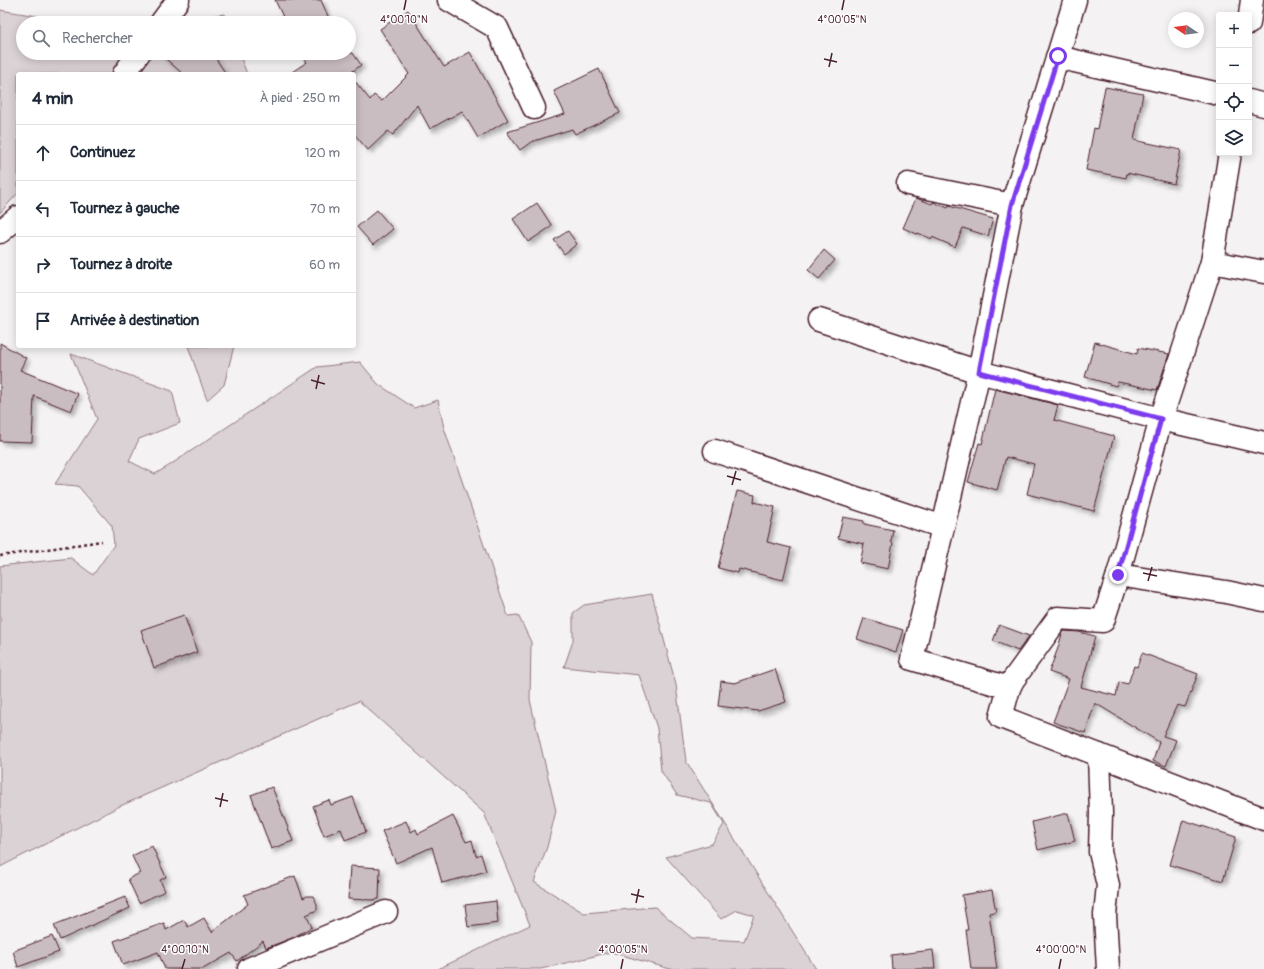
<!DOCTYPE html>
<html lang="fr">
<head>
<meta charset="utf-8">
<style>
	body { margin:0; font-family:Pangolin,sans-serif; background:#f2f2f3; color:#1f2937 }
	.controls { position:absolute; right:12px; top:12px; display:grid; overflow:hidden; border-radius:4px; box-shadow:0 2px 10px #0003 }
	.controls button { width:36px; height:36px; display:grid; place-items:center; padding:0; border:0; border-bottom:1px solid #e0e1e3; background:#fff; color:#1f2937; font:20px sans-serif }
	.compass { position:absolute; left:1168px; top:12px; width:36px; height:36px; border-radius:50%; background:#fff; box-shadow:0 2px 10px #0003; rotate:283deg }
	.stop { position:absolute; width:12px; height:12px; margin:-9px; border:3px solid #7c3aed; border-radius:50%; background:#fff }
	.stop.end { background:#7c3aed; border-color:#fff; box-shadow:0 1px 4px #0008 }
	.list { margin:0; padding:0; list-style:none }
	h2 { display:flex; justify-content:space-between; align-items:center; height:52px; margin:0; padding:0 16px; font-size:17px }
	h2 small { font-size:13px; font-weight:400; color:#747a83 }
	.list li { display:grid; grid-template-columns:26px 1fr auto; gap:12px; align-items:center; box-sizing:border-box; height:56px; padding:0 16px; border-top:1px solid #e0e1e3 }
	.list b { display:block; font-size:15px; white-space:nowrap }
	.list em { font-size:13px; font-style:normal; color:#747a83 }
	.icon { flex:none; width:22px; height:22px; fill:none; stroke:currentColor; stroke-width:2; stroke-linecap:round; stroke-linejoin:round }
	.map { position:relative; flex:none; width:1264px; height:969px; overflow:hidden }
	.search { position:absolute; background:#fff; box-shadow:0 2px 10px #0003; left:16px; top:16px; width:340px; height:44px; display:flex; align-items:center; gap:10px; box-sizing:border-box; padding:0 14px; border-radius:22px; color:#747a83; font-size:15px }
	.panel { position:absolute; background:#fff; box-shadow:0 2px 10px #0003; left:16px; top:72px; width:340px; height:276px; border-radius:4px }
	.map>svg:first-child { display:block }
</style>
</head>
<body>
<div class="map">
<svg width="1264" height="969" viewBox="0 0 1264 969">
	<defs>
		<filter id="shadow"><feDropShadow dx="3.5" dy="3.5" stdDeviation="2" flood-color="#0004"/></filter>
	</defs>
	<rect width="100%" height="100%" fill="#f4f2f2"/>
	<filter id="ink" filterUnits="userSpaceOnUse"><feTurbulence type="fractalNoise" baseFrequency=".025" numOctaves="2"/><feDisplacementMap in="SourceGraphic" scale="8" xChannelSelector="R" yChannelSelector="G"/><feConvolveMatrix kernelMatrix="1 2 1 2 8 2 1 2 1" color-interpolation-filters="sRGB"/></filter>
	<g filter="url(#ink)">
		<!-- green -->
		<g fill="#dbd2d5" stroke="#927880">
			<path d="M 0,10 L 82,23 L 23,23 L 23,53 L 239,53 L 247,74 L 138,74 L 139,61 L 126,74 L 18,74 L 18,193 L 0,213 Z"/>
			<path d="M 225,14 L 228,23 L 151,23 Z"/>
			<path d="M 188,346 L 234,346 L 224,385 L 207,400 Z"/>
			<path d="M 71,354 L 172,391 L 180,423 L 139,439 L 129,461 L 155,474 L 167,467 L 317,367 L 360,362 L 378,384 L 414,408 L 438,400 L 444,428 L 508,616 L 518,615 L 531,642 L 530,700 L 556,811 L 547,847 L 534,882 L 584,913 L 655,907 L 692,938 L 744,941 L 754,915 L 737,910 L 721,919 L 666,857 L 712,844 L 724,824 L 711,803 L 677,795 L 661,771 L 657,728 L 639,675 L 564,667 L 573,641 L 573,613 L 584,605 L 652,594 L 676,685 L 686,761 L 816,969 L 670,969 L 611,952 L 541,969 L 438,969 L 530,925 L 484,813 L 359,701 L 118,807 L 0,867 L 0,566 L 71,558 L 93,575 L 114,545 L 112,526 L 78,486 L 55,484 L 97,419 Z"/>
		</g>
		<!-- building -->
		<g fill="#cabdc1" stroke="#4a1f2b" filter="url(#shadow)">
			<path d="M 275,0 L 321,0 L 331,23 L 286,23 Z"/>
			<path d="M 408,10 L 444,67 L 470,52 L 508,120 L 478,138 L 462,111 L 430,129 L 417,105 L 393,135 L 388,131 L 368,150 L 354,134 L 354,80 L 370,100 L 374,95 L 382,101 L 409,74 L 380,29 Z"/>
			<path d="M 159,53 L 212,53 L 226,74 L 183,74 Z"/>
			<path d="M 300,53 L 353,53 L 361,65 L 349,74 L 289,74 L 307,62 Z"/>
			<path d="M 599,69 L 620,113 L 575,134 L 572,129 L 531,142 L 520,150 L 507,132 L 565,114 L 554,91 Z"/>
			<path d="M 1105,87 L 1143,94 L 1134,140 L 1181,150 L 1174,184 L 1127,173 L 1126,178 L 1086,170 L 1094,128 L 1097,129 Z"/>
			<path d="M 916,198 L 932,204 L 933,202 L 948,208 L 949,206 L 993,219 L 988,236 L 963,228 L 955,247 L 932,237 L 932,239 L 918,233 L 917,234 L 903,228 Z"/>
			<path d="M 537,203 L 552,226 L 528,242 L 513,219 Z"/>
			<path d="M 377,210 L 393,229 L 373,245 L 357,227 Z"/>
			<path d="M 568,231 L 577,244 L 564,254 L 554,240 Z"/>
			<path d="M 824,250 L 835,260 L 819,279 L 808,270 Z"/>
			<path d="M 1095,342 L 1137,354 L 1138,348 L 1169,354 L 1157,390 L 1118,382 L 1116,386 L 1085,377 Z"/>
			<path d="M 0,343 L 26,358 L 20,370 L 78,394 L 71,411 L 34,396 L 32,442 L 0,441 Z"/>
			<path d="M 995,389 L 1058,405 L 1054,420 L 1114,436 L 1094,511 L 1027,494 L 1034,464 L 1006,457 L 997,490 L 968,482 L 979,443 L 982,444 Z"/>
			<path d="M 737,491 L 755,495 L 754,502 L 775,507 L 767,542 L 791,548 L 783,580 L 739,569 L 738,573 L 718,568 Z"/>
			<path d="M 843,517 L 864,521 L 864,524 L 893,530 L 891,542 L 893,543 L 888,569 L 860,563 L 864,544 L 838,538 Z"/>
			<path d="M 184,615 L 197,652 L 154,668 L 141,630 Z"/>
			<path d="M 864,618 L 903,630 L 896,652 L 857,639 Z"/>
			<path d="M 999,625 L 1029,636 L 1018,651 L 993,641 Z"/>
			<path d="M 1064,631 L 1079,632 L 1095,636 L 1081,687 L 1116,696 L 1119,682 L 1128,684 L 1134,666 L 1137,667 L 1142,653 L 1198,674 L 1185,707 L 1177,705 L 1163,736 L 1176,740 L 1166,766 L 1153,761 L 1159,742 L 1095,703 L 1085,733 L 1053,722 L 1069,679 L 1049,672 L 1058,648 L 1062,634 Z"/>
			<path d="M 775,669 L 786,702 L 758,711 L 718,706 L 721,681 L 735,683 Z"/>
			<path d="M 272,787 L 293,841 L 271,849 L 251,795 Z"/>
			<path d="M 353,797 L 366,832 L 345,840 L 341,829 L 324,836 L 318,821 L 319,821 L 313,806 L 329,800 L 331,805 Z"/>
			<path d="M 1068,813 L 1075,841 L 1038,850 L 1032,822 Z"/>
			<path d="M 453,816 L 466,842 L 472,840 L 476,856 L 481,854 L 486,871 L 466,877 L 442,883 L 432,847 L 396,863 L 382,831 L 406,821 L 411,832 L 416,829 L 418,834 Z"/>
			<path d="M 1183,820 L 1236,837 L 1223,881 L 1170,865 Z"/>
			<path d="M 152,846 L 166,877 L 160,880 L 165,891 L 139,903 L 128,879 L 140,873 L 132,856 Z"/>
			<path d="M 350,866 L 380,868 L 379,899 L 372,900 L 348,899 Z"/>
			<path d="M 295,876 L 303,898 L 307,896 L 313,896 L 317,904 L 317,910 L 306,915 L 312,927 L 292,938 L 266,948 L 263,941 L 237,961 L 231,953 L 203,969 L 165,969 L 158,952 L 123,965 L 114,941 L 164,923 L 166,930 L 184,920 L 188,927 L 204,918 L 212,932 L 248,904 L 244,895 Z"/>
			<path d="M 992,890 L 996,912 L 989,913 L 997,969 L 971,969 L 966,930 L 968,930 L 962,895 Z"/>
			<path d="M 125,897 L 130,908 L 60,940 L 54,925 Z"/>
			<path d="M 496,901 L 498,923 L 468,927 L 465,905 Z"/>
			<path d="M 52,936 L 59,952 L 18,967 L 13,951 Z"/>
			<path d="M 933,950 L 935,969 L 892,969 L 891,955 Z"/>
		</g>
		<g fill="none" stroke-linecap="round" stroke-linejoin="round">
			<!-- minor casing -->
			<g stroke="#4a1f2b" stroke-width="25">
				<g id="minor">
					<path d="M 449,0 L 497,28 L 534,108"/>
					<path d="M 161,23 L 178,0"/>
					<path d="M 1249,23 L 1252,0"/>
					<path d="M 1057,57 L 1219,94"/>
					<path d="M 124,74 L 139,53"/>
					<path d="M 1249,101 L 1264,105"/>
					<path d="M 1230,153 L 1212,262 L 1264,272"/>
					<path d="M 908,184 L 1012,205 L 1075,0"/>
					<path d="M 1012,205 L 979,372 L 1161,419 L 1118,575 L 1226,592 L 1264,600"/>
					<path d="M 0,232 L 18,217"/>
					<path d="M 1212,262 L 1161,419 L 1264,443"/>
					<path d="M 819,320 L 979,372 L 943,527"/>
					<path d="M 715,451 L 943,527 L 912,659 L 1009,688 L 1001,717 L 1264,819"/>
					<path d="M 1009,688 L 1013,680 L 1058,618 L 1103,621 L 1118,575"/>
					<path d="M 1099,755 L 1101,813 L 1100,852 L 1108,885 L 1105,915 L 1108,969"/>
					<path d="M 249,969 L 386,912"/>
				</g>
			</g>
			<!-- path -->
			<path stroke="#4a1f2b" stroke-width="2.5" stroke-dasharray="3 3" stroke-linecap="butt" d="M 0,556 L 102,541"/>
			<!-- minor -->
			<use href="#minor" stroke="#fff" stroke-width="22"/>
		</g>
	</g>
	<g fill="none" stroke-linecap="round" stroke-linejoin="round" filter="url(#ink)">
		<!-- route -->
		<path stroke="#7c3aed" stroke-width="5" d="M 1058,56 L 1012,205 L 979,372 L 1161,419 L 1118,575"/>
	</g>
	<!-- ticks -->
	<path fill="none" stroke="#4a1f2b" stroke-width="1.5" d="M 404,10 L 406,0M 842,10 L 844,0M 824,59 L 837,62M 829,67 L 832,53M 311,380 L 325,384M 316,389 L 319,375M 727,476 L 741,480M 732,485 L 736,471M 1143,573 L 1157,576M 1148,581 L 1152,567M 215,798 L 228,801M 220,807 L 223,793M 631,894 L 644,897M 636,903 L 639,889M 182,969 L 185,959M 621,969 L 623,959M 1059,969 L 1061,959"/>
	<g font-size="10" text-anchor="middle" fill="#4a1f2b" stroke="#fff" stroke-width="3" stroke-linejoin="round" paint-order="stroke">
		<text x="404" y="23">4°00'10"N</text>
		<text x="842" y="23">4°00'05"N</text>
		<text x="185" y="953">4°00'10"N</text>
		<text x="623" y="953">4°00'05"N</text>
		<text x="1061" y="953">4°00'00"N</text>
	</g>
</svg>
<div class="controls">
<button>+</button>
<button>−</button>
<button><svg class="icon" aria-label="locate" viewBox="0 0 24 24"><circle cx="12" cy="12" r="6"/><path d="M12 2v4M12 18v4M2 12h4M18 12h4"/></svg></button>
<button><svg class="icon" aria-label="layers" viewBox="0 0 24 24"><path d="M12 4l9 5-9 5-9-5zM3 14l9 5 9-5"/></svg></button>
</div>
<svg class="compass" viewBox="-18 -18 36 36"><path d="M0-13l5 13h-10z" fill="#e53935"/><path d="M0 13l5-13h-10z" fill="#747a83"/></svg>
<div class="stop" style="left:1058px;top:56px"></div>
<div class="stop end" style="left:1118px;top:575px"></div>
<div class="search"><svg class="icon" aria-label="search" viewBox="0 0 24 24"><circle cx="10" cy="10" r="6"/><path d="M15 15l6 6"/></svg>Rechercher</div>
<section class="panel">
<h2>4 min<small>À pied · 250 m</small></h2>
<ul class="list">
<li><svg class="icon" aria-label="ahead" viewBox="0 0 24 24"><path d="M12 20V5M6 11l6-6 6 6"/></svg><div><b>Continuez</b></div><em>120 m</em></li>
<li><svg class="icon" aria-label="left" viewBox="0 0 24 24"><path d="M17 20v-9H6M10 6l-5 5 5 5"/></svg><div><b>Tournez à gauche</b></div><em>70 m</em></li>
<li><svg class="icon" aria-label="right" viewBox="0 0 24 24"><path d="M7 20v-9h11M14 6l5 5-5 5"/></svg><div><b>Tournez à droite</b></div><em>60 m</em></li>
<li><svg class="icon" aria-label="arrive" viewBox="0 0 24 24"><path d="M6 21V4h12l-3 4 3 4H6"/></svg><div><b>Arrivée à destination</b></div></li>
</ul>
</section>
</div>
</body>
</html>
